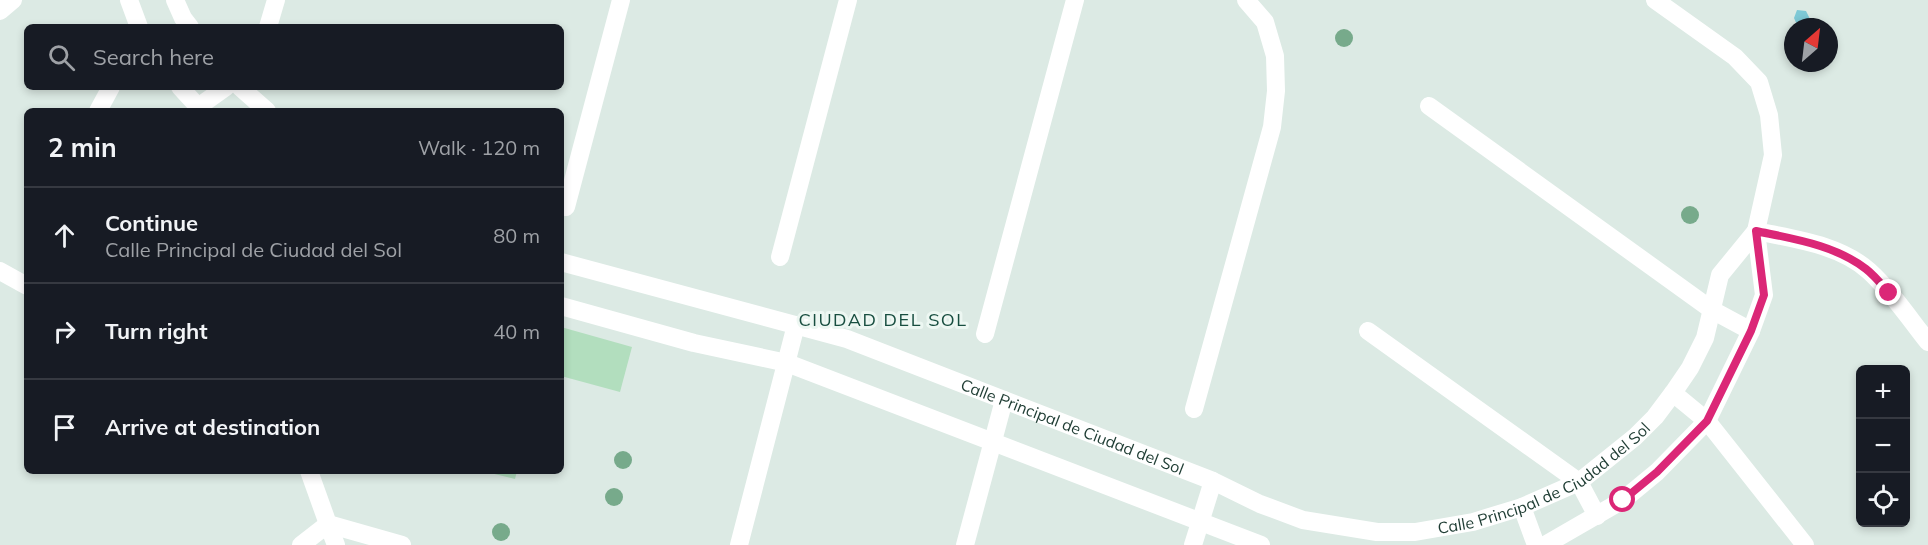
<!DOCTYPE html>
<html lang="en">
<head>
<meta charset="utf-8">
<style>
	body { margin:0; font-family:Mulish,sans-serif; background:#20242c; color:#f1f3f6 }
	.controls { position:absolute; right:18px; bottom:18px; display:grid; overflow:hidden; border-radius:9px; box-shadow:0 3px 9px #0003 }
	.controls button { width:54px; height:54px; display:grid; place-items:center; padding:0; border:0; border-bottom:2px solid #363941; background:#171b24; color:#f1f3f6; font:30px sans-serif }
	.compass { position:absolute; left:1784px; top:18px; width:54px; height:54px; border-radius:50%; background:#171b24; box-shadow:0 3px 9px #0003; rotate:28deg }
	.stop { position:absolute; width:18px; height:18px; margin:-14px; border:4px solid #db2777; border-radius:50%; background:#fff }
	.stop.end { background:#db2777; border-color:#fff; box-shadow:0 2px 6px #0008 }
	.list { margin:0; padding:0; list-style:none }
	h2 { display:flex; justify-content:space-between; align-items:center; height:78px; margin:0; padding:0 24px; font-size:26px }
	h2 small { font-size:20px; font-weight:400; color:#9ea1a6 }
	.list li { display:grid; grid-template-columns:39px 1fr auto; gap:18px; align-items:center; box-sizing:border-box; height:96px; padding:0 24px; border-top:2px solid #363941 }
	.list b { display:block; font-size:22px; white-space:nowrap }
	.list p { margin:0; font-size:20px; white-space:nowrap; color:#9ea1a6 }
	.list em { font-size:20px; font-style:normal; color:#9ea1a6 }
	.icon { flex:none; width:33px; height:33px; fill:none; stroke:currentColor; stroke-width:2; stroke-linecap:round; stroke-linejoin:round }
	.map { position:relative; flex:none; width:1928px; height:545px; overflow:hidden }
	.search { position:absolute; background:#171b24; box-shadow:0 3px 9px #0003; left:24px; top:24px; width:540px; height:66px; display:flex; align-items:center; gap:15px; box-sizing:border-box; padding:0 21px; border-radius:9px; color:#9ea1a6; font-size:22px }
	.panel { position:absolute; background:#171b24; box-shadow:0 3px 9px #0003; left:24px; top:108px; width:540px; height:366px; border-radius:9px }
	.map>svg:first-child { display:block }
</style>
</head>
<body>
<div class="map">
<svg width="1928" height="545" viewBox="0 0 1928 545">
	<rect width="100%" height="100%" fill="#dceae4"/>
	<!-- green -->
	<g fill="#b2debe">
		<path d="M 561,327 L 632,347 L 620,392 L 561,376 Z"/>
		<path d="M 482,471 L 517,471 L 515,479 Z"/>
	</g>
	<!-- water -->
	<path fill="#7ec9d6" d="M 1797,10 L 1806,11 L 1814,27 L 1798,27 L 1794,18 Z"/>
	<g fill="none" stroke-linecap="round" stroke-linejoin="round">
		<!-- minor -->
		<g stroke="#fff" stroke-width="18">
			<path d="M 129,0 L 139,27"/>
			<path d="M 175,0 L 183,18 L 190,27"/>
			<path d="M 1655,0 L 1735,57 L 1759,82 L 1769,115 L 1773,155 L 1756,231 C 1793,239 1839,244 1869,271 C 1891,291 1909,318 1928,342"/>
			<path d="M 0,11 L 13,0"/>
			<path d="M 268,27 L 276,0"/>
			<path d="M 180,87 L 202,111"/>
			<path d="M 240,87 L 267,111"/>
			<path d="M 1429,106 L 1712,310 L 1751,331"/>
			<path d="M 198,107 L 226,87"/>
			<path d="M 98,111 L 111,87"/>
			<path d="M 566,207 L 621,0"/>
			<path d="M 780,257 L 848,0"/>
			<path id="s1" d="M 561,262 L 847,339 L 1213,481 L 1260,504 L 1303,520 L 1377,532 L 1415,532 L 1473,522 L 1522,507 L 1579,482 L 1635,437 L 1655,417 L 1673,393 L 1690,368 L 1705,338 L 1720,275 L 1756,231"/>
			<path d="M 0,271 L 27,286"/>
			<path d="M 561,306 L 694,343 L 787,363 L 1261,545"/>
			<path d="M 1368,331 L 1579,482 L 1597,516"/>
			<path d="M 985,334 L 1075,0"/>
			<path d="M 1673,393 L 1707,421 L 1805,545"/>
			<path d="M 1194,409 L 1272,127 L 1276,91 L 1275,56 L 1265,22 L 1246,0"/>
			<path d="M 309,471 L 328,524 L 402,545"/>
			<path d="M 1522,507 L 1536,545"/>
			<path d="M 301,545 L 328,524 L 336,545"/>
			<path d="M 739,545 L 796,325"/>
			<path d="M 965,545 L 1004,400"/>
			<path d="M 1193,545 L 1213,481"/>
			<path d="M 1545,545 L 1623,500 L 1657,472 L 1707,421 L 1751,331 L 1764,295 L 1756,231"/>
		</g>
	</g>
	<!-- trees -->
	<g fill="#77aa8b">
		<circle cx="1344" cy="38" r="9"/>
		<circle cx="1690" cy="215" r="9"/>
		<circle cx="623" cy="460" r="9"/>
		<circle cx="614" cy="497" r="9"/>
		<circle cx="501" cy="532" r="9"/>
	</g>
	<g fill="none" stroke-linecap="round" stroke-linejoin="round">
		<!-- route -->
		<path stroke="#db2777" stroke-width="8" d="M 1623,500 L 1657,472 L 1707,421 L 1751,331 L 1764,295 L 1756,231 C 1794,239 1835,245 1866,269 C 1875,276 1882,285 1889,293"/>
	</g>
	<g text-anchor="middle" stroke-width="6" stroke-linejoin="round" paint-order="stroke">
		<!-- street labels -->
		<g font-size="16" fill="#1d3b32" stroke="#edf7f2">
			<text dy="6" stroke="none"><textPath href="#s1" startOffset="538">Calle Principal de Ciudad del Sol</textPath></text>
			<text dy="6" stroke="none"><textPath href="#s1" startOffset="1042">Calle Principal de Ciudad del Sol</textPath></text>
		</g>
		<!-- neighbourhood labels -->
		<g font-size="18" letter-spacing="1.5" fill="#184e40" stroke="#edf7f2">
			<text x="883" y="326">CIUDAD DEL SOL</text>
		</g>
	</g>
</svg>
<div class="controls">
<button>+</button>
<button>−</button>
<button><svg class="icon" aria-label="locate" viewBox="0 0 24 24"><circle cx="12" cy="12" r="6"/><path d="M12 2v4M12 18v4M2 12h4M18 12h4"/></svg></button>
</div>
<svg class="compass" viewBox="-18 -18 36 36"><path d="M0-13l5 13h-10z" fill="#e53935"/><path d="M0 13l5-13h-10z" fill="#9ea1a6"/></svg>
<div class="stop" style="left:1623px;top:500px"></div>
<div class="stop end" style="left:1889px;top:293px"></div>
<div class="search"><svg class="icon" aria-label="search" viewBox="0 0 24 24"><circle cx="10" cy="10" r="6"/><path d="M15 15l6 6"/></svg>Search here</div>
<section class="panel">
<h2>2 min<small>Walk · 120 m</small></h2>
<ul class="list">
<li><svg class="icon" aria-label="ahead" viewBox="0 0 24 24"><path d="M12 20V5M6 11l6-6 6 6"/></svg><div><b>Continue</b><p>Calle Principal de Ciudad del Sol</p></div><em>80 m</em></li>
<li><svg class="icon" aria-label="right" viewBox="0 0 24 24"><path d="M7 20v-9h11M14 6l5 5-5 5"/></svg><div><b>Turn right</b></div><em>40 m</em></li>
<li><svg class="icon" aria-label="arrive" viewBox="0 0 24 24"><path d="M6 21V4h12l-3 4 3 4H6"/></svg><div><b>Arrive at destination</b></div></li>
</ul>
</section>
</div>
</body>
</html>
